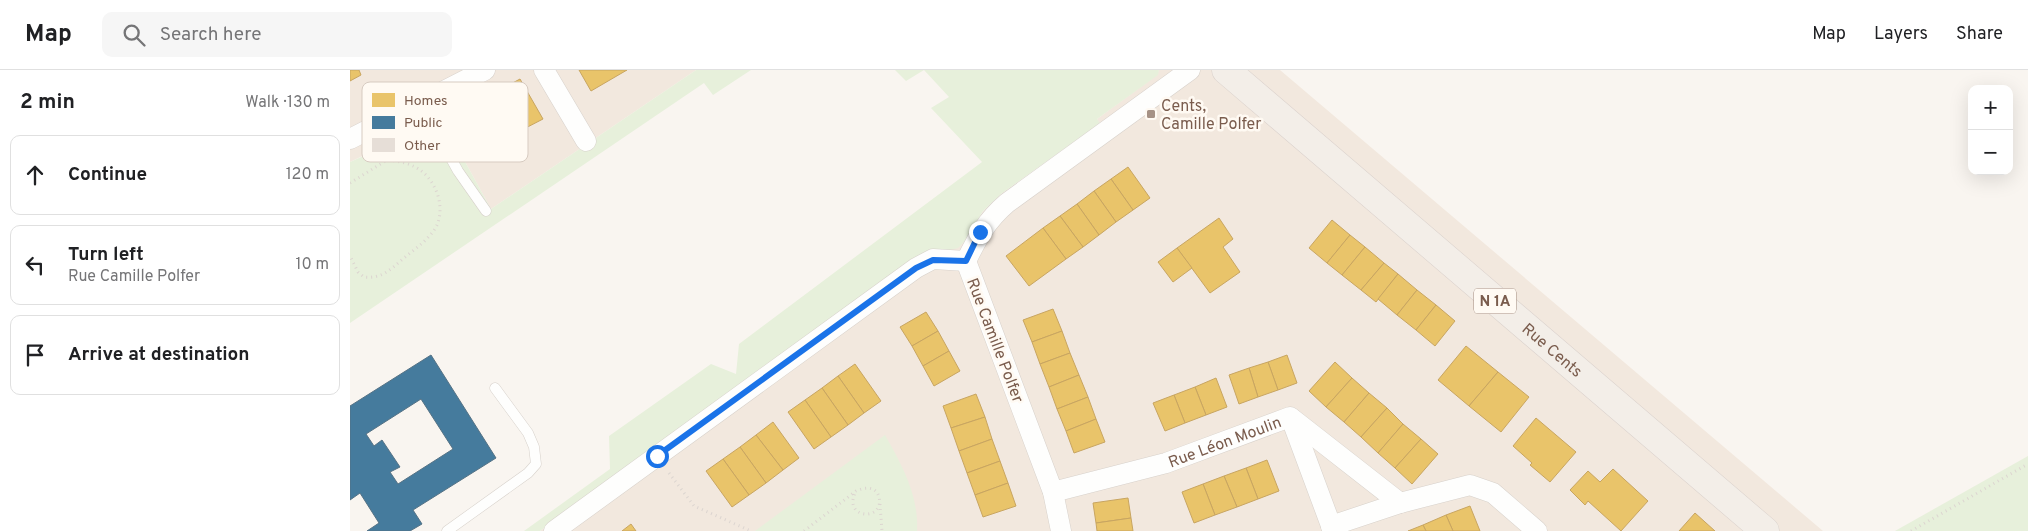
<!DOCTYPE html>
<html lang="en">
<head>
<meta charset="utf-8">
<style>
	body { margin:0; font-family:Overpass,sans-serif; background:#f6f6f6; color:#202124 }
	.controls { position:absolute; right:15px; top:15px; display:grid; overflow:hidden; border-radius:10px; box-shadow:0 5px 20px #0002 }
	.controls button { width:45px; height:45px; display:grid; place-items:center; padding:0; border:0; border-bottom:1px solid #e0e0e0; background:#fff; color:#202124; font:25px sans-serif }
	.stop { position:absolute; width:15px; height:15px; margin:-11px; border:4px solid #1a73e8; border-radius:50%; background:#fff }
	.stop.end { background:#1a73e8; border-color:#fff; box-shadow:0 1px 5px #0008 }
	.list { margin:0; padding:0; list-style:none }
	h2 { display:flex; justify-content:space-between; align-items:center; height:65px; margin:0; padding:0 20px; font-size:21px }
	h2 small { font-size:16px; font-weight:400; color:#757577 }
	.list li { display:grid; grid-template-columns:32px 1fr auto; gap:15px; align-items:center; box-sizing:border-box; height:80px; margin:0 10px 10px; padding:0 10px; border:1px solid #e0e0e0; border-radius:10px }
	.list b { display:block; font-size:19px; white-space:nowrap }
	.list p { margin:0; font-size:16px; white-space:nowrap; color:#757577 }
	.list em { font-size:16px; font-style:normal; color:#757577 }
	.icon { flex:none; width:28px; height:28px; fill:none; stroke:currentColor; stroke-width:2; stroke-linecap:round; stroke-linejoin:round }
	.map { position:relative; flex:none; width:1678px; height:461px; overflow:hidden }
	header { display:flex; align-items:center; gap:30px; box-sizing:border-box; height:70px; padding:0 25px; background:#fff; border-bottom:1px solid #e0e0e0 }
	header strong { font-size:24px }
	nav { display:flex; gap:28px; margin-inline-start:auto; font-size:18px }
	.search { width:350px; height:45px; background:#f6f6f6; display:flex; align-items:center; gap:12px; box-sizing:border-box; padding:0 18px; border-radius:10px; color:#757577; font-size:19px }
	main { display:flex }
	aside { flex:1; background:#fff }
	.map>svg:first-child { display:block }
</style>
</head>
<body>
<header>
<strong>Map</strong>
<div class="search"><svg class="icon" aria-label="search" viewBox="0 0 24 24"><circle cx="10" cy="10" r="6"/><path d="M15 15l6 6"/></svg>Search here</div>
<nav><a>Map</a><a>Layers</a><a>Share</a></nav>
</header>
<main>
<aside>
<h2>2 min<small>Walk · 130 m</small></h2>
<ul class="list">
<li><svg class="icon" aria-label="ahead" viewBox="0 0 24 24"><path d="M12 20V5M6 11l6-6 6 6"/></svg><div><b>Continue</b></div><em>120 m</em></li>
<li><svg class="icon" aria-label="left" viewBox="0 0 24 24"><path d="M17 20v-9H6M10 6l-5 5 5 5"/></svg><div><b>Turn left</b><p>Rue Camille Polfer</p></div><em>10 m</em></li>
<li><svg class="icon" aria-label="arrive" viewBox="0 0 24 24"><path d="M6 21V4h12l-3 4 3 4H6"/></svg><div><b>Arrive at destination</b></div></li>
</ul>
</aside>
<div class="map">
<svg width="1678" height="461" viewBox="0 0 1678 461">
	<rect width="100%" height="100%" fill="#f9f5f0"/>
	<!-- residential -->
	<g fill="#f2e8de">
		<path d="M 0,0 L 346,0 L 141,139 L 91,48 L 0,92 Z"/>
		<path d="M 809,0 L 930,0 L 1473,461 L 190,461 L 563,189 L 615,171 L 633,141 L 651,124 L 750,54 L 747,49 L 807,5 Z"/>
	</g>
	<!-- green -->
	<g fill="#e7f0db">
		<path d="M 346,0 L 401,0 L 363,25 L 354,13 L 0,253 L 0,92 L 56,67 L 91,48 L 141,139 Z"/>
		<path d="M 545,0 L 574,0 L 556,11 Z"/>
		<path d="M 574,0 L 809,0 L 808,5 L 747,49 L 750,53 L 651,124 L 633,141 L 615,171 L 608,178 L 563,189 L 190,461 L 174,461 L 260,399 L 259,366 L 361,294 L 386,304 L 389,274 L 632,92 L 581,38 L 599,27 Z"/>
		<path d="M 535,365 C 552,395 569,426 567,461 L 405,461 Z"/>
		<path d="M 1678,386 L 1678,461 L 1545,461 Z"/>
	</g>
	<!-- homes -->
	<g fill="#e9c46a" stroke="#c8a561">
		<path d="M 0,0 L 9,0 L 11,5 L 0,11 Z"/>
		<path d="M 229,0 L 277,0 L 241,21 Z"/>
		<path d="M 170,9 L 193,49 L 164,64 L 142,24 Z"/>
		<path d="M 778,97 L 800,128 L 783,140 L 761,109 Z"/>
		<path d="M 761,109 L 783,140 L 766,152 L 744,121 Z"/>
		<path d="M 744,121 L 766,152 L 749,165 L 727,134 Z"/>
		<path d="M 727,134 L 749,165 L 733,177 L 710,146 Z"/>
		<path d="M 710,146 L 733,177 L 716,189 L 693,158 Z"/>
		<path d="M 869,148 L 883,169 L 873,177 L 890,202 L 860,223 L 827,178 Z"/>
		<path d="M 982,150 L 1000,165 L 977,193 L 959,178 Z"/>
		<path d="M 693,158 L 716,189 L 679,216 L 656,186 Z"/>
		<path d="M 1000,165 L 1015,177 L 992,205 L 977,193 Z"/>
		<path d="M 1015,177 L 1034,193 L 1011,220 L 992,205 Z"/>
		<path d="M 827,178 L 842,198 L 823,212 L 808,192 Z"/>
		<path d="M 1034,193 L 1048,204 L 1026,232 L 1011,220 Z"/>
		<path d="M 1048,204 L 1067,220 L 1047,245 L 1028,229 Z"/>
		<path d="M 1067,220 L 1086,235 L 1066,260 L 1047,245 Z"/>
		<path d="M 1086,235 L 1105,251 L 1085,276 L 1066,260 Z"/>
		<path d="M 703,239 L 712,261 L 682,272 L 673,250 Z"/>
		<path d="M 576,242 L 588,261 L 562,276 L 550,257 Z"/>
		<path d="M 588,261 L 599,281 L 573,296 L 562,276 Z"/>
		<path d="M 712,261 L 720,283 L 690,294 L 682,272 Z"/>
		<path d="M 1116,276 L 1148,302 L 1119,336 L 1088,310 Z"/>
		<path d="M 599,281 L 610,301 L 584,316 L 573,296 Z"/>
		<path d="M 720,283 L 729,305 L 699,317 L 690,294 Z"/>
		<path d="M 937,285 L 947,313 L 928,320 L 918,292 Z"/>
		<path d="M 918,292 L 928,320 L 908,327 L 899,298 Z"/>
		<path d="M 985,292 L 1002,308 L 976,337 L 959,321 Z"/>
		<path d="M 505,294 L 531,331 L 514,343 L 488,306 Z"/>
		<path d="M 899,298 L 908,327 L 889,334 L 879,305 Z"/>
		<path d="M 1148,302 L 1179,327 L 1151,362 L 1119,336 Z"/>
		<path d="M 729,305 L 738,327 L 707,339 L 699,317 Z"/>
		<path d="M 488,306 L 514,343 L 498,355 L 472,318 Z"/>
		<path d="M 866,308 L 877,337 L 856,345 L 845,317 Z"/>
		<path d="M 1002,308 L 1019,323 L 994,352 L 976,337 Z"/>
		<path d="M 845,317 L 856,345 L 835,353 L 824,325 Z"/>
		<path d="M 472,318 L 498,355 L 481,367 L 455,330 Z"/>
		<path d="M 1019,323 L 1037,338 L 1011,367 L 994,352 Z"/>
		<path d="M 626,324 L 635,347 L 601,358 L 593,336 Z"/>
		<path d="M 824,325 L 835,353 L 815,361 L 803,333 Z"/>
		<path d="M 738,327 L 746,349 L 716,361 L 707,339 Z"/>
		<path d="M 455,330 L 481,367 L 464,379 L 438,342 Z"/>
		<path d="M 1037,338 L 1053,354 L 1028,383 L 1011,367 Z"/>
		<path d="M 635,347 L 642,369 L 609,381 L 601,358 Z"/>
		<path d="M 1186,348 L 1226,382 L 1200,412 L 1180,395 L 1182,393 L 1163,376 Z"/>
		<path d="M 746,349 L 755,372 L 724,383 L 716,361 Z"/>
		<path d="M 423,352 L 449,388 L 433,400 L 406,365 Z"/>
		<path d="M 1053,354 L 1071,369 L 1045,398 L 1028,383 Z"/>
		<path d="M 406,365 L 433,400 L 416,413 L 390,377 Z"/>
		<path d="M 642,369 L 650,391 L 617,403 L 609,381 Z"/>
		<path d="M 1071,369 L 1088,384 L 1062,414 L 1045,398 Z"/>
		<path d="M 390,377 L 416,413 L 399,425 L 373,389 Z"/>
		<path d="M 373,389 L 399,425 L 382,437 L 356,401 Z"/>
		<path d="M 917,390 L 929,421 L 908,429 L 896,398 Z"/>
		<path d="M 650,391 L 658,413 L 625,425 L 617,403 Z"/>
		<path d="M 896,398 L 908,429 L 887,437 L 874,406 Z"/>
		<path d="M 1263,399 L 1298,431 L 1271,461 L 1238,431 L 1235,435 L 1220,420 L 1238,401 L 1250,412 Z"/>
		<path d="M 874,406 L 887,437 L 865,445 L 853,414 Z"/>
		<path d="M 658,413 L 666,436 L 633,447 L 625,425 Z"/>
		<path d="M 853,414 L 865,445 L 844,453 L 832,422 Z"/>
		<path d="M 778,428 L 781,448 L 746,453 L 743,433 Z"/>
		<path d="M 1120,436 L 1130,461 L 1103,461 L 1096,445 Z"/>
		<path d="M 1345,443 L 1365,461 L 1329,461 Z"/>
		<path d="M 1096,445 L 1103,461 L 1076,461 L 1073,455 Z"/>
		<path d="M 781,448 L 783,461 L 747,461 L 746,453 Z"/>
		<path d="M 281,454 L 286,461 L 272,461 Z"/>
		<path d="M 1073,455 L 1076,461 L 1058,461 Z"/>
	</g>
	<!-- public -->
	<path fill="#457b9d" stroke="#557285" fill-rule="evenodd" d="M 81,285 L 146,388 L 63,440 L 72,454 L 60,461 L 17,461 L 29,453 L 10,423 L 0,430 L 0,336 ZM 71,329 L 103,379 L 48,414 L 40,402 L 50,397 L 32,370 L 24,376 L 16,364 Z"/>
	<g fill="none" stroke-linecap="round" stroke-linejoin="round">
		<!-- service casing -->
		<g stroke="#d7d1cb" stroke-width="11">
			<g id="service">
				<path d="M 71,34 L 108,101 L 136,141"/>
				<path d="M 97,461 L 178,403 L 186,394 L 184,377 L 178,363 L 145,318"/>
			</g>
		</g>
		<!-- minor casing -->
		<g stroke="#d7d1cb" stroke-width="21">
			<g id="minor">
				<path d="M 194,0 L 236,71"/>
				<path d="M 0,69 L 135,0"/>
				<path d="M 941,348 L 983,461"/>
				<path id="s1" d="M 703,422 L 816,393 L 940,347 L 1050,433"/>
				<path d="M 981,456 L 1050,433 L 1120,415 L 1143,423 L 1187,461"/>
				<path d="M 204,461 L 566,198 L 583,189 L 616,191"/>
				<path d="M 711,461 L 703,422 L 616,191 C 628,167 636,151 657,133 L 840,0"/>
			</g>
		</g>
		<!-- primary casing -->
		<g stroke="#dad1cc" stroke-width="29">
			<g id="primary">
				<path id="s2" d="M 876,0 L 1415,461"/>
			</g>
		</g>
		<!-- path -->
		<g stroke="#dcd5d0" stroke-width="3" stroke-dasharray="1 4" stroke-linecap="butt">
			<path d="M 0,113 L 37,90 C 46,91 55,92 63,96 C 84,105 96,134 87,155 C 80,169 66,178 54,188 C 41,199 32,209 14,207 L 8,202 L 0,186"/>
			<path d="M 319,403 L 344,436 L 401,461"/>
			<path d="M 530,434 L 532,461"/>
			<path d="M 454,461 L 506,421 C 515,417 526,416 529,427 C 535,452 491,449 506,421"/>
			<path d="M 1561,461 L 1678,394"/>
		</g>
		<!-- service -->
		<use href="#service" stroke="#fefefd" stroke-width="10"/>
		<!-- minor -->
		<use href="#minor" stroke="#fefefd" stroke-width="20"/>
		<!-- primary -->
		<use href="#primary" stroke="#f3eee8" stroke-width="28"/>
	</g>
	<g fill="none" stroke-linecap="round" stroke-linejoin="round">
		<!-- route -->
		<path stroke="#1a73e8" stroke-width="6" d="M 307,386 L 566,198 L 583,190 L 616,191 L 630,162"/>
	</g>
	<!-- markers -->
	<rect fill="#a69286" stroke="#fffaf3" stroke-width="2" x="796" y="39" width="10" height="10" rx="2.5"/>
	<g text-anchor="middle" stroke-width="5" stroke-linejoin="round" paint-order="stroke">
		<!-- shield labels -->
		<rect fill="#fffaf3" stroke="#a28b7f" stroke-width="1" x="1124" y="218.5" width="42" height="25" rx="4"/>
		<g font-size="15" font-weight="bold" fill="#7a5c4d">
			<text x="1145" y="236">N 1A</text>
		</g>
		<!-- poi labels -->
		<g font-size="16" fill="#7a5c4d" stroke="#fffaf3" text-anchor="start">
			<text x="811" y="41">Cents,<tspan x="811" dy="18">Camille Polfer</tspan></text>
		</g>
		<!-- street labels -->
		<g font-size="16" fill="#7a5c4d" stroke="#fffaf3">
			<text transform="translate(646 270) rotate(69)" y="6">Rue Camille Polfer</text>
			<text dy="6" stroke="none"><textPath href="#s2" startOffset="430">Rue Cents</textPath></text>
			<text dy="6" stroke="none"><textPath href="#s1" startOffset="179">Rue Léon Moulin</textPath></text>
		</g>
	</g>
	<!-- legend -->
	<rect x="12" y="12" width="166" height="80" rx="8" fill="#fffaf3" stroke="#d7cbc1" stroke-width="1"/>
	<rect x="22" y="23" width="23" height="14" fill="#e9c46a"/>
	<rect x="22" y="46" width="23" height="13" fill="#457b9d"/>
	<rect x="22" y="68" width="23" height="14" fill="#e6ded7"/>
	<g font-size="14" fill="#7a5c4d">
		<text x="54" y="35">Homes</text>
		<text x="54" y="57">Public</text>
		<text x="54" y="80">Other</text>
	</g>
</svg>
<div class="controls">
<button>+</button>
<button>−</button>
</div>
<div class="stop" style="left:307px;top:386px"></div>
<div class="stop end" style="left:630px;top:162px"></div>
</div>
</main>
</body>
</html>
